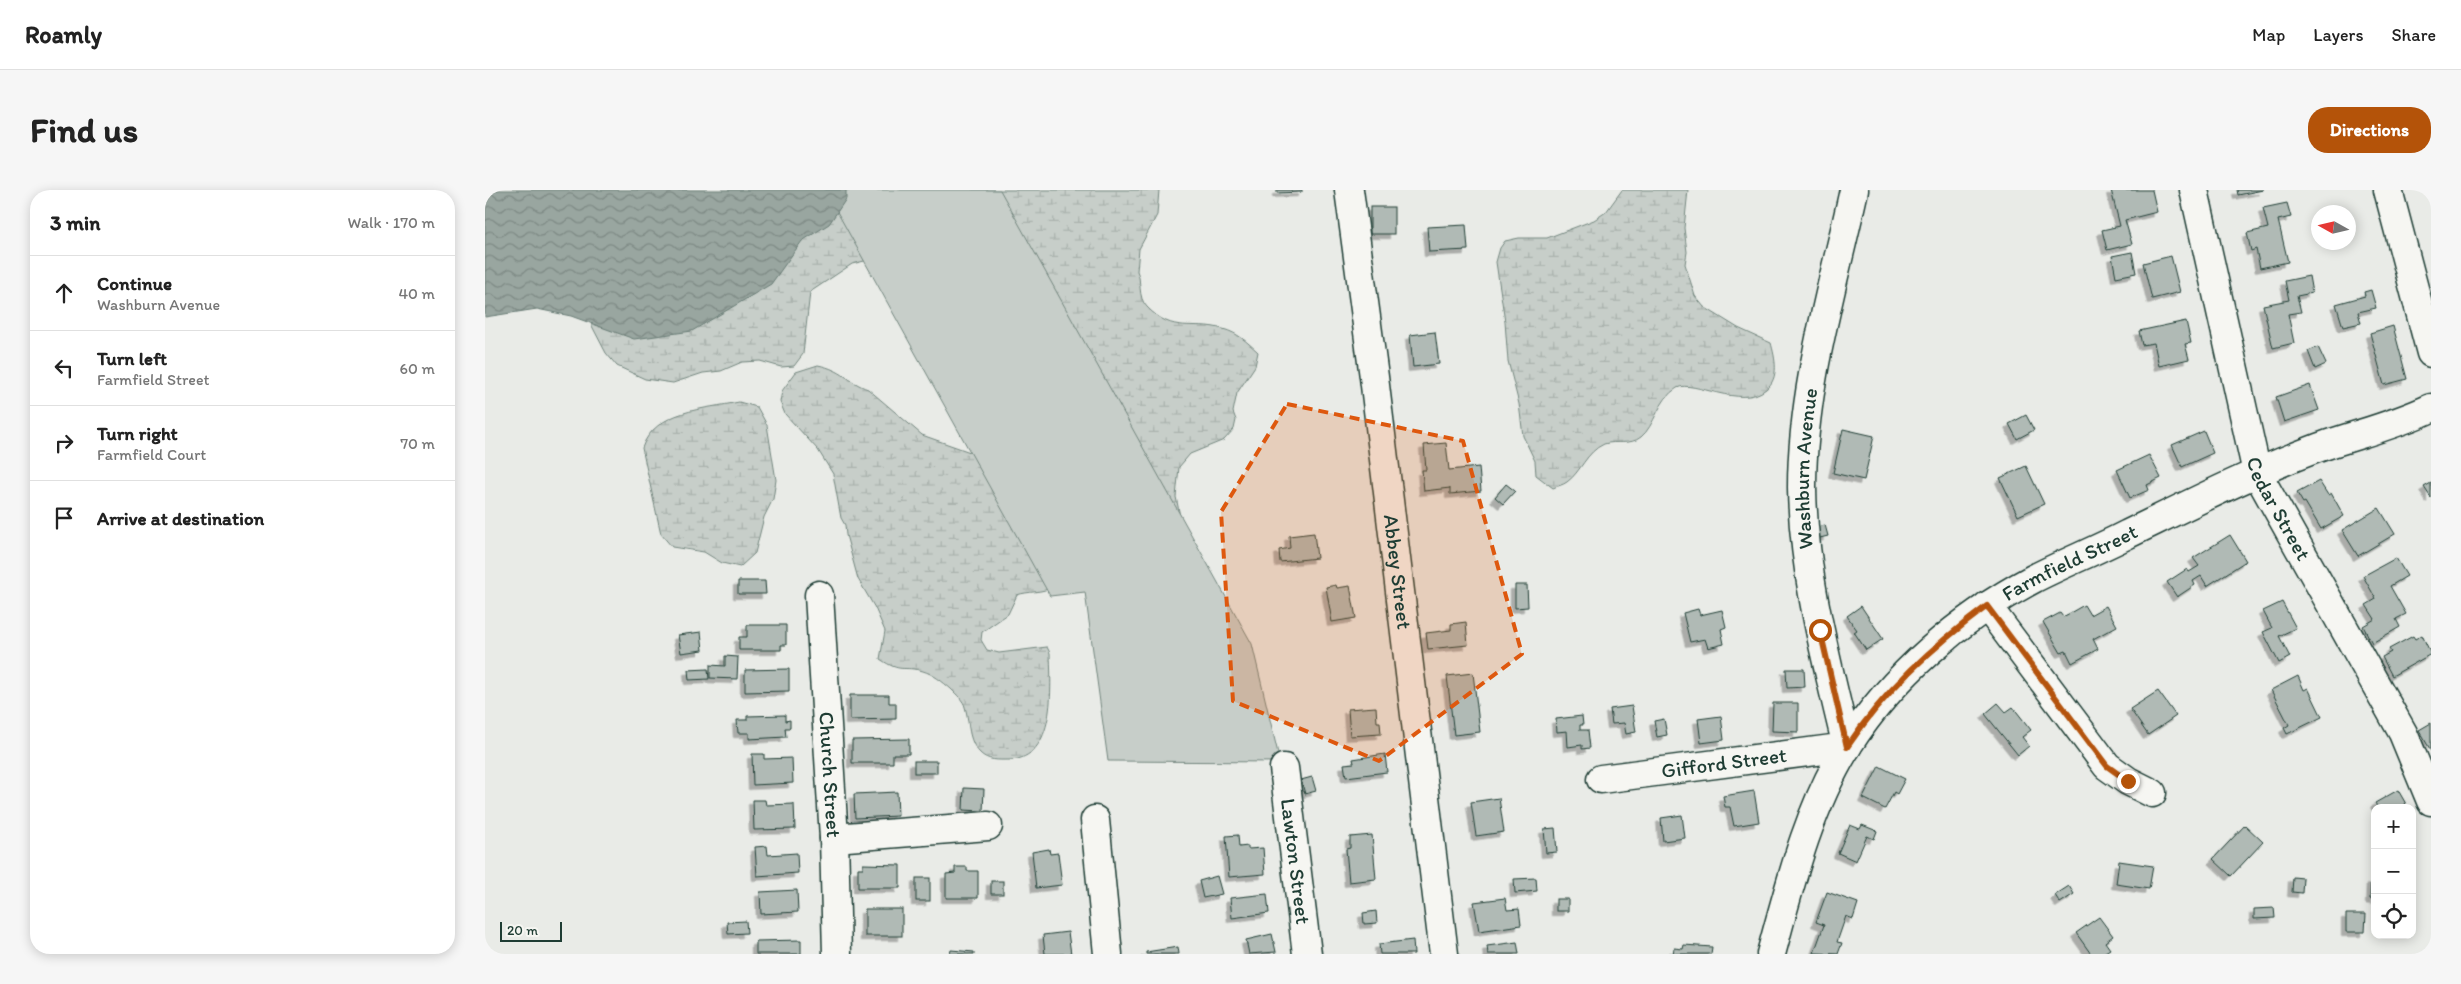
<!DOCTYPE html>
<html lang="en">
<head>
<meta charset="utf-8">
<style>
	body { margin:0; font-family:Itim,sans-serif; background:#f6f6f6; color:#222 }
	.controls { position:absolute; right:15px; bottom:15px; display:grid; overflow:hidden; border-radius:10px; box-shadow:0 2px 12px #0003 }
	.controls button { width:45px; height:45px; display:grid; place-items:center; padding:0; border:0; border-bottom:1px solid #e0e0e0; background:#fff; color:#222; font:25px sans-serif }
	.compass { position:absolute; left:1826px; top:15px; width:45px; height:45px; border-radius:50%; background:#fff; box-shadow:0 2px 12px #0003; rotate:278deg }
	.scale { position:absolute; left:15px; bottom:12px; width:62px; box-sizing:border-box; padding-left:5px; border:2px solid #1f3d34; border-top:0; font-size:14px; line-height:18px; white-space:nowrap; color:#1f3d34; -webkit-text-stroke:4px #f6f6f2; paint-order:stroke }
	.stop { position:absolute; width:15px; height:15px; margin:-11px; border:4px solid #b45309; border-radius:50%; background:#fff }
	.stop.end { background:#b45309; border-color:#fff; box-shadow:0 1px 5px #0008 }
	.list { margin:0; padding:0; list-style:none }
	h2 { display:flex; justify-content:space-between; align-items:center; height:65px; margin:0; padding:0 20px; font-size:21px }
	h2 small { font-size:16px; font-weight:400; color:#767676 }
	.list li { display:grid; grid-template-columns:32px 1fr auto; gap:15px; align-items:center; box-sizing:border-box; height:75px; padding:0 20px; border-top:1px solid #e0e0e0 }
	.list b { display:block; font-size:19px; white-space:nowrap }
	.list p { margin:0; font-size:16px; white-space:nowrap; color:#767676 }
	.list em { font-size:16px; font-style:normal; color:#767676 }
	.icon { flex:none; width:28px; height:28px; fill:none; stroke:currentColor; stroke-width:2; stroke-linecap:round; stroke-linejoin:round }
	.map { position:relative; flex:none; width:1946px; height:764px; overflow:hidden; border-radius:20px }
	header { display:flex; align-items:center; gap:30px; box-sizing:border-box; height:70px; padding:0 25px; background:#fff; border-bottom:1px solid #e0e0e0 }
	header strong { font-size:24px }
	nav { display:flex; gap:28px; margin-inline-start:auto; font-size:18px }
	.intro { display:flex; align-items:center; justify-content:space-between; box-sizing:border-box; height:120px; padding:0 30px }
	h1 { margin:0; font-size:35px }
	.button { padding:12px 22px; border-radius:20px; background:#b45309; color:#fff; font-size:18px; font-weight:700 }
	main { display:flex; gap:30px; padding:0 30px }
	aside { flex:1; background:#fff; border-radius:20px; box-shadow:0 2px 12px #0003 }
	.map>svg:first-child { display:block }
</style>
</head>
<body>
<header>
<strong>Roamly</strong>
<nav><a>Map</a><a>Layers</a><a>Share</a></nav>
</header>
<div class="intro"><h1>Find us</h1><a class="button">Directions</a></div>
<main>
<aside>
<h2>3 min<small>Walk · 170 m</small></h2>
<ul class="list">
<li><svg class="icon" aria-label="ahead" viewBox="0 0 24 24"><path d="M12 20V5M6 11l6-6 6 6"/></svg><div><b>Continue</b><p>Washburn Avenue</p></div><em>40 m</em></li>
<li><svg class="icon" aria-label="left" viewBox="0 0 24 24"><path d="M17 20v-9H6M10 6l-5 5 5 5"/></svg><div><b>Turn left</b><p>Farmfield Street</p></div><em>60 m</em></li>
<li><svg class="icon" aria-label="right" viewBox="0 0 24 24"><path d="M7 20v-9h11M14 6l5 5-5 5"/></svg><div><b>Turn right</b><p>Farmfield Court</p></div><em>70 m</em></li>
<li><svg class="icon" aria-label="arrive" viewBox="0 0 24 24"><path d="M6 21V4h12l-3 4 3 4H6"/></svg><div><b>Arrive at destination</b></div></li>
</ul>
</aside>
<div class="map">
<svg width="1946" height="764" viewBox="0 0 1946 764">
	<defs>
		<pattern id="wetland-marsh" width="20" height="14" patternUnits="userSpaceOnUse" patternTransform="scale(1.25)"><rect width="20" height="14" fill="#c7cec9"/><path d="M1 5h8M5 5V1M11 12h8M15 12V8" fill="none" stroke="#aab2ad"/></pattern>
		<pattern id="water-waves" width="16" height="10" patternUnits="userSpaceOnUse" patternTransform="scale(1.25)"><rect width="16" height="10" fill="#99a6a0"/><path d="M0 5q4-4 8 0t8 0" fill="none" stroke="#7c8883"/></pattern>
		<filter id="shadow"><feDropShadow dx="-4.5" dy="4.5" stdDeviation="0" flood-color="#0004"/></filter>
	</defs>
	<rect width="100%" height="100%" fill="#e9ebe7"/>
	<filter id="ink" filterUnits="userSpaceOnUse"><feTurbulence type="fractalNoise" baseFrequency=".02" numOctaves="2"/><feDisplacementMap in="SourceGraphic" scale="10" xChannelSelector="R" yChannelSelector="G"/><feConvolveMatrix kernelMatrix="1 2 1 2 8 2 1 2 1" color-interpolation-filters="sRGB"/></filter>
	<g filter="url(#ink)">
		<!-- wetland -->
		<g fill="url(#wetland-marsh)" stroke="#73867e">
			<path d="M 411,0 L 408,64 L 367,74 L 325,102 L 318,164 L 309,176 L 296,177 L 275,171 L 257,172 L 236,181 L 218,183 L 188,193 L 160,189 L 132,176 L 121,163 L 107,136 L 96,96 Z"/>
			<path d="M 487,0 L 674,0 L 672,25 L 654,59 L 652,81 C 657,90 652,107 662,117 C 689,145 707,130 738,139 C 753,143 762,152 773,162 L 770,176 L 752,203 L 748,222 L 751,230 L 749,239 L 739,250 L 705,264 L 694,277 L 691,307 L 695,326 Z"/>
			<path d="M 1137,0 L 1203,0 L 1199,38 L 1202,62 L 1200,74 L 1210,106 L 1219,117 L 1253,138 L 1286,153 C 1290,168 1295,188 1281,199 C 1256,220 1208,189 1192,198 C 1173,209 1170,236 1156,247 C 1145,256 1131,250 1119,254 C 1101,262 1096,282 1082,292 C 1078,295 1072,296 1068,298 L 1051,285 L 1050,271 L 1038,246 L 1034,214 L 1023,171 L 1020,132 L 1011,72 L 1015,58 L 1020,51 L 1034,48 L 1062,48 L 1109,30 L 1121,22 Z"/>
			<path d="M 333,175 C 358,180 363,192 383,199 L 437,245 L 485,262 L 495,270 L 567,397 C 558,403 543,401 532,405 L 523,424 L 497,442 L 496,450 L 502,460 L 514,463 L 562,457 L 565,463 C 566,496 572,569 524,570 C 513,570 503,571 495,563 C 482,550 485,533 480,517 C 479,511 471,504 466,499 C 458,492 448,484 438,481 C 417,475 417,484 395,469 L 400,441 L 390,418 L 373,389 L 361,345 L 360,335 L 356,328 L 348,284 L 333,260 L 300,224 L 295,212 L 297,201 L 311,182 Z"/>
			<path d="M 254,212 L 272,217 L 282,235 L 291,290 L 288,309 L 279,327 L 270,363 L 255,377 L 237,373 L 219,362 L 187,357 L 176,344 L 157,258 C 170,220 220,219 254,212 Z"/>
		</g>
		<!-- park -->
		<path fill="#c7cec9" stroke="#73867e" d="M 340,0 L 515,0 L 767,454 L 795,572 L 623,571 L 600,402 L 565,406 Z"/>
		<!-- water -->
		<path fill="url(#water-waves)" stroke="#687c75" d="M 0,0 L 361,0 L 361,9 L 344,34 L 317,51 L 286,94 L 207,141 L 149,149 L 86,126 L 52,119 L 0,127 Z"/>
		<!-- building -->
		<g fill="#b0bab5" stroke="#1f3d34" filter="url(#shadow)">
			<path d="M 792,0 L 817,0 L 817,2 L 792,3 Z"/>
			<path d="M 1626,0 L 1667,0 L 1672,22 L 1640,30 L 1647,54 L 1622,60 L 1617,40 L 1635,36 Z"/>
			<path d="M 1752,0 L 1778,0 L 1753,5 Z"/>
			<path d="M 1802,13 L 1806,27 L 1793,30 L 1803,72 L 1775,78 L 1771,59 L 1766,61 L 1762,43 L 1783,38 L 1778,18 Z"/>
			<rect x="885" y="17" width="24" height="27"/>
			<path d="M 981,35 L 983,60 L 944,62 L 942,37 Z"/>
			<path d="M 1647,62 L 1651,83 L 1631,87 L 1627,66 Z"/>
			<path d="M 1686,66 L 1695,102 L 1667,109 L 1658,73 Z"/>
			<path d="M 1824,86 L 1827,103 L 1812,106 L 1816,122 L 1803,124 L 1809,153 L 1788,158 L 1778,115 L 1804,110 L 1800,91 Z"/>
			<path d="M 1886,100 L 1891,118 L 1873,122 L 1876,133 L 1858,137 L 1851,114 L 1880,106 L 1879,102 Z"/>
			<path d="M 1701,131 L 1706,153 L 1700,154 L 1704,169 L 1674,176 L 1669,153 L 1657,155 L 1654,141 Z"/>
			<path d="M 1908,136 L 1922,189 L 1899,195 L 1885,143 Z"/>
			<path d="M 950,142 L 954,174 L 928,177 L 925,145 Z"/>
			<path d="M 1833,157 L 1841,174 L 1830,179 L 1823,161 Z"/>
			<path d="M 1825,195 L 1834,220 L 1799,232 L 1791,207 Z"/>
			<path d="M 1541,225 L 1549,240 L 1532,249 L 1524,234 Z"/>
			<path d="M 1358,239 L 1389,246 L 1379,290 L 1348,283 Z"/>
			<path d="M 1719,241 L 1728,263 L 1697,277 L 1687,255 Z"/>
			<path d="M 961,253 L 964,280 L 994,277 L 996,301 L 965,304 L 965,298 L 939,301 L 937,280 L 941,280 L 939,255 Z"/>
			<path d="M 1664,265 L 1676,288 L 1662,295 L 1664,300 L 1645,308 L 1632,280 Z"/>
			<path d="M 1541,276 L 1559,314 L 1533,326 L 1515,288 Z"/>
			<path d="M 1834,291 L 1843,305 L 1846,303 L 1859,326 L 1836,339 L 1820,312 L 1818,313 L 1812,303 Z"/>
			<path d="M 1946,293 L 1946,308 L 1939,297 Z"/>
			<path d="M 1021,294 L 1030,301 L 1018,314 L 1010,307 Z"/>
			<path d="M 1894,318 L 1910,344 L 1873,366 L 1857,340 Z"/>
			<path d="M 1340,335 L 1343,346 L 1331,349 L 1328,338 Z"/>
			<path d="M 829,343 L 832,368 L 795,372 L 794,360 L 805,358 L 804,346 Z"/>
			<path d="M 1745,345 L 1761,371 L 1722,396 L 1716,386 L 1708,391 L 1710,395 L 1692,407 L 1682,392 L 1702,379 L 1704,382 L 1714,376 L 1708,368 Z"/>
			<path d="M 1911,368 L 1922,386 L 1905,396 L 1921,424 L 1911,429 L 1915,437 L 1887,453 L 1878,436 L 1890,429 L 1881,415 L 1891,409 L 1878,386 Z"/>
			<path d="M 253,391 L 280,391 L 281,404 L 253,404 Z"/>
			<path d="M 851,395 L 852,398 L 865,396 L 871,428 L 847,432 L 841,397 Z"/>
			<path d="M 1030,395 L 1042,395 L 1043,417 L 1030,418 Z"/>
			<path d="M 1797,412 L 1811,438 L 1794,446 L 1805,467 L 1794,473 L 1778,442 L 1787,438 L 1778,421 Z"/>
			<path d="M 1599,415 L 1605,425 L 1621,416 L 1632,436 L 1608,449 L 1613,459 L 1587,473 L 1581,461 L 1576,463 L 1558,432 L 1575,423 L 1578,427 Z"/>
			<path d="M 1376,416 L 1398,449 L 1381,460 L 1369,442 L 1372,440 L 1362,426 Z"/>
			<path d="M 1213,419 L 1215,425 L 1237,420 L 1241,437 L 1236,439 L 1239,454 L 1223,458 L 1220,449 L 1205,452 L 1198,423 Z"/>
			<path d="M 981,432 L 983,455 L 943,459 L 941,443 L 966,440 L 966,434 Z"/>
			<path d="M 262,435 L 301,435 L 301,455 L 296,455 L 296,460 L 254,460 L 254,447 L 262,447 Z"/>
			<path d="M 216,442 L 218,460 L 196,463 L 193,445 Z"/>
			<path d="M 1937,445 L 1946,464 L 1907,486 L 1897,467 L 1906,462 L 1904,459 L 1928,446 L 1930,449 Z"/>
			<path d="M 240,466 L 253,467 L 252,489 L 225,488 L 225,475 L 240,476 Z"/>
			<path d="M 223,479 L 224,489 L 204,490 L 203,480 Z"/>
			<path d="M 304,479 L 304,501 L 260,502 L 260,480 Z"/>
			<path d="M 1301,479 L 1319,479 L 1320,497 L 1302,498 Z"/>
			<path d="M 988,483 L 995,542 L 969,545 L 962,486 Z"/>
			<path d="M 1813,486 L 1819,500 L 1823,498 L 1837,527 L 1802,544 L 1799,538 L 1804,535 L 1786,500 Z"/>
			<path d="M 1673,501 L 1691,526 L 1663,545 L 1645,519 Z"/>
			<path d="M 365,505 L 404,505 L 404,513 L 411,513 L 411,529 L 365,530 Z"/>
			<path d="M 1288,513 L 1313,513 L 1313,542 L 1287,541 Z"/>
			<path d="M 1513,513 L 1521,522 L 1528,517 L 1546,540 L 1537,547 L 1544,556 L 1533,565 L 1500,524 Z"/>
			<path d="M 1147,516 L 1151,542 L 1141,544 L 1139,533 L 1127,534 L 1125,519 Z"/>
			<path d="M 891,517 L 892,532 L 895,532 L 896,544 L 865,546 L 863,519 Z"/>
			<path d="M 300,525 L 300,531 L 305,530 L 305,538 L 300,538 L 301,547 L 264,549 L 264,543 L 253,543 L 252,530 L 262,530 L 262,526 Z"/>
			<path d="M 1097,526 L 1098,535 L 1095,535 L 1095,540 L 1103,540 L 1105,558 L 1097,559 L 1097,555 L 1083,557 L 1082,541 L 1072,542 L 1071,529 Z"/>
			<path d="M 1236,526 L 1239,550 L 1216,553 L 1213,529 Z"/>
			<path d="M 1179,529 L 1182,545 L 1172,547 L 1169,531 Z"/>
			<path d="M 1946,533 L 1946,561 L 1934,540 Z"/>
			<path d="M 424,549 L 424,564 L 408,564 L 408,573 L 367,573 L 367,550 Z"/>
			<path d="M 267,564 L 279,564 L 279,569 L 307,568 L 308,593 L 268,595 Z"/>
			<path d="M 900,564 L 902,582 L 861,587 L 859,574 L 869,573 L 868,569 Z"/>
			<rect x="429" y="571" width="23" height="12"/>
			<path d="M 1394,576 L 1420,589 L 1412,604 L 1409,602 L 1400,619 L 1378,608 Z"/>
			<path d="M 827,587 L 831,601 L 820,604 L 816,590 Z"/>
			<path d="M 479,598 L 499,599 L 498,621 L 478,620 Z"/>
			<path d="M 1913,600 L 1921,614 L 1915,618 L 1893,618 L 1890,613 Z"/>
			<path d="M 1269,601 L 1274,632 L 1249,636 L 1245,617 L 1240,617 L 1238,606 Z"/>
			<path d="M 412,602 L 413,626 L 370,628 L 369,604 Z"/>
			<path d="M 1014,608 L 1019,642 L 991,646 L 986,612 Z"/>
			<path d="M 268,610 L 280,610 L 281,615 L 309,614 L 310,639 L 269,640 Z"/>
			<path d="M 1197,625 L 1200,648 L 1178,651 L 1176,628 Z"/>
			<path d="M 1365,635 L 1375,639 L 1377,635 L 1392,641 L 1389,649 L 1382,646 L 1371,671 L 1353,663 Z"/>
			<path d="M 1760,635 L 1778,652 L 1746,686 L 1728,669 Z"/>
			<path d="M 1070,638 L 1072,662 L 1061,663 L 1059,639 Z"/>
			<path d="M 753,645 L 754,657 L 763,656 L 763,659 L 778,658 L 780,684 L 744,687 L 741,646 Z"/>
			<path d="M 887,645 L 891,689 L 864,692 L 861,659 L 865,658 L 865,647 Z"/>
			<path d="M 282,656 L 283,665 L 312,663 L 313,683 L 272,686 L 270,657 Z"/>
			<path d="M 564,659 L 565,664 L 573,663 L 577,695 L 551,698 L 547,662 Z"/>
			<path d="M 1634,671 L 1668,676 L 1664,699 L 1631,694 Z"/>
			<path d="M 378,674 L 415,675 L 415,698 L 373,698 L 373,678 L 378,678 Z"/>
			<path d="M 470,677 L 482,677 L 482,681 L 493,681 L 493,708 L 461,708 L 461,684 L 470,683 Z"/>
			<path d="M 732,686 L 737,704 L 718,708 L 714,691 Z"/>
			<path d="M 1808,687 L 1818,688 L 1817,703 L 1807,702 Z"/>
			<rect x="431" y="688" width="14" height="23"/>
			<path d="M 1051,688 L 1052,701 L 1030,703 L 1029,689 Z"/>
			<path d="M 1886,690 L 1890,691 L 1890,710 L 1885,709 Z"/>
			<rect x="506" y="691" width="12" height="13"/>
			<path d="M 1584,696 L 1589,704 L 1575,713 L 1570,705 Z"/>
			<path d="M 312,700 L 313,722 L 276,724 L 275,702 Z"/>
			<path d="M 1342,702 L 1373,713 L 1368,729 L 1361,726 L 1352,752 L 1357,753 L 1353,764 L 1329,763 L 1339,735 L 1331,732 Z"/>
			<path d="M 782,704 L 784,723 L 747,728 L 745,708 Z"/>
			<path d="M 1020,708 L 1022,720 L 1034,719 L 1036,735 L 994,741 L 989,712 Z"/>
			<rect x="1071" y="709" width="12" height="12"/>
			<path d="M 1789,718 L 1790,728 L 1769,729 L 1769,719 Z"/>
			<rect x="380" y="719" width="37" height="27"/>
			<path d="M 891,721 L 892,733 L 879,734 L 878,723 Z"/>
			<path d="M 1861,724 L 1881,724 L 1880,742 L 1861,742 Z"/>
			<path d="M 1614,727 L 1628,746 L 1620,752 L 1625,759 L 1617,764 L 1606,764 L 1591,743 Z"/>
			<path d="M 261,731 L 262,743 L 243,744 L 242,732 Z"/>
			<path d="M 583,742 L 586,764 L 560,764 L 558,745 Z"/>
			<path d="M 787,744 L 791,762 L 764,764 L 761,750 Z"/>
			<path d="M 316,750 L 316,764 L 271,764 L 271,751 Z"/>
			<path d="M 928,750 L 929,764 L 895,764 L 894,754 Z"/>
			<path d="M 1032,752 L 1034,764 L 1003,764 L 1002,756 Z"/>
			<path d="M 1199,755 L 1227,757 L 1226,764 L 1188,764 L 1189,758 L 1198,759 Z"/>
			<path d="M 693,757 L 694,764 L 661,764 L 661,762 Z"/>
			<path d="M 466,760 L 489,762 L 489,764 L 465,764 Z"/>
		</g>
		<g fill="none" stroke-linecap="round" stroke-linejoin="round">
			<!-- minor casing -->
			<g stroke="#1f3d34" stroke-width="31">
				<g id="minor">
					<path id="s1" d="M 864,0 L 889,187 L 959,764"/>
					<path id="s2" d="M 1709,0 L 1772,283 L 1918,543 L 1946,611"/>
					<path d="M 1903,0 L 1946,163"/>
					<path id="s3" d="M 334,405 L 349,648 L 352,764"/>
					<path d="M 1502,416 L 1622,576 L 1643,591 L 1667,603"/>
					<path id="s4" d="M 799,578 L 822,764"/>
					<path id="s5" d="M 1116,589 L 1362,557 C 1342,472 1318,385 1317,297 C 1317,197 1348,97 1369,0"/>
					<path d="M 610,630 L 623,764"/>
					<path d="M 349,648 L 503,636"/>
					<path id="s6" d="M 1286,764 C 1305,694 1324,617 1363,555 C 1408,485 1475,428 1548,389 C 1579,373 1612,360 1643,344 C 1705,314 1766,283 1830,259 C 1868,245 1909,236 1946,218"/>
				</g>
			</g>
			<!-- minor -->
			<use href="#minor" stroke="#f6f6f2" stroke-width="28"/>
		</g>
	</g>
	<g fill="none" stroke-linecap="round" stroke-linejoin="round" filter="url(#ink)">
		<!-- route -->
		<path stroke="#b45309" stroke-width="6" d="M 1335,440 L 1362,557 C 1400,500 1447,457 1502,416 L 1622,576 L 1643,591"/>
	</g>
	<!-- marked area -->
	<path fill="#de580e" fill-opacity="0.2" stroke="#de580e" stroke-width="4" stroke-dasharray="10 6" stroke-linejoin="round" d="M 802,214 L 978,251 L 1037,464 L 894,571 L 748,511 L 736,322 Z"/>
	<g text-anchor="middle" stroke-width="5" stroke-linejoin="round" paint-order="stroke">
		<!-- street labels -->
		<g font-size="21" fill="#1f3d34" stroke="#f6f6f2">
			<text dy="7" stroke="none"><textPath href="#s5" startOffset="531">Washburn Avenue</textPath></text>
			<text dy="7" stroke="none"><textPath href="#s2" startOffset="331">Cedar Street</textPath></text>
			<text dy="7" stroke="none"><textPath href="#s6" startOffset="515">Farmfield Street</textPath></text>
			<text dy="7" stroke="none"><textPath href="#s1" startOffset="385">Abbey Street</textPath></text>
			<text dy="7" stroke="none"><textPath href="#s5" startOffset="124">Gifford Street</textPath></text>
			<text dy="7" stroke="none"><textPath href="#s3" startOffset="180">Church Street</textPath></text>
			<text dy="7" stroke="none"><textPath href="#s4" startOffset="94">Lawton Street</textPath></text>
		</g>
	</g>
</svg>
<div class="controls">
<button>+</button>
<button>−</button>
<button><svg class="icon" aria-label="locate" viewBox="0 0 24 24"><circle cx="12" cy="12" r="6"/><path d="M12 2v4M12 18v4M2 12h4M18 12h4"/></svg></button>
</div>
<svg class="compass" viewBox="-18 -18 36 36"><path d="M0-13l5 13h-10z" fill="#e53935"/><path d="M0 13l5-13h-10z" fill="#767676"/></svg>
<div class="scale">20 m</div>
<div class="stop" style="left:1335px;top:440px"></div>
<div class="stop end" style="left:1643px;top:591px"></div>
</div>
</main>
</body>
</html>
